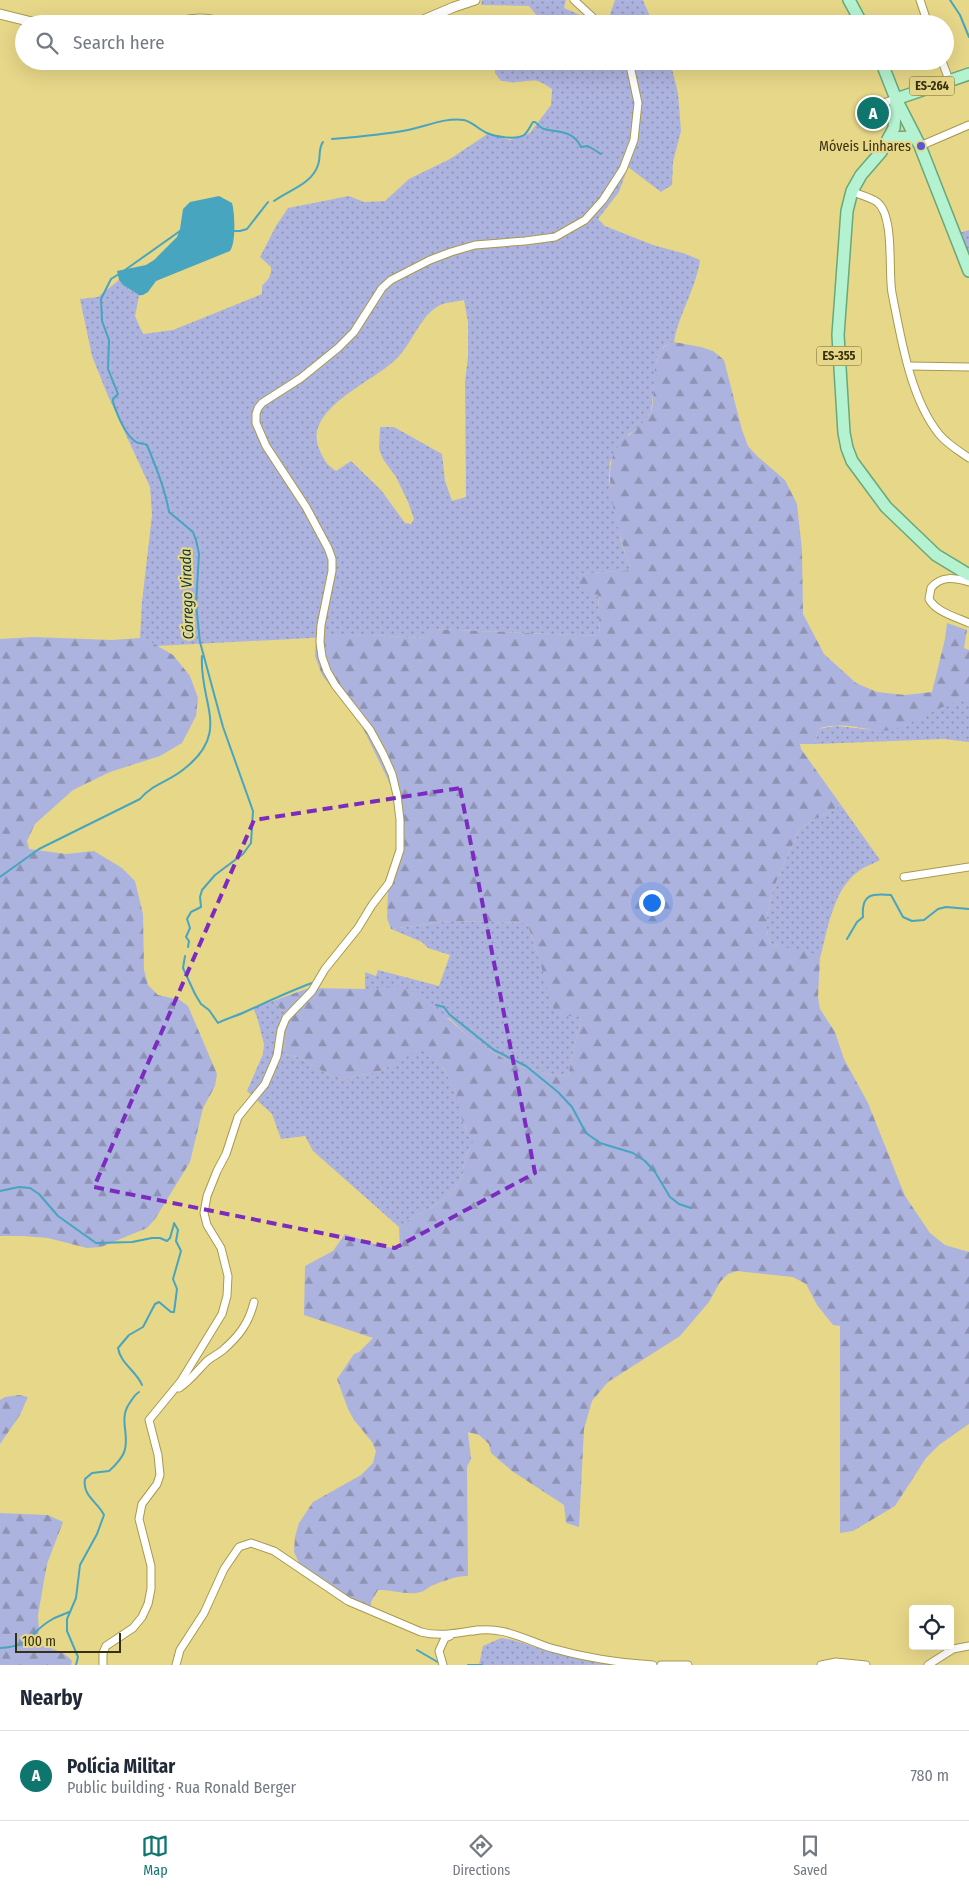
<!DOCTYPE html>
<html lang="en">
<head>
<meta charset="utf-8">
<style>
	body { margin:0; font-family:"Fira Sans Condensed",sans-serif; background:#f2f2f3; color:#1f2937 }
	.controls { position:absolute; right:15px; bottom:15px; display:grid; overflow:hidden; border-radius:5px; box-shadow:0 5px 20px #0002 }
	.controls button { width:45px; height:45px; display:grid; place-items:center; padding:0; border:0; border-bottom:1px solid #e0e1e3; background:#fff; color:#1f2937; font:25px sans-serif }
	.scale { position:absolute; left:15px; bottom:12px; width:106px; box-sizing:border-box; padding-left:5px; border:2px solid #36300f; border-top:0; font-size:14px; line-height:18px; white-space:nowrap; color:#36300f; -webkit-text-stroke:4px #e7d789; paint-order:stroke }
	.you { position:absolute; left:651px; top:902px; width:18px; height:18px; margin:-12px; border:4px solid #fff; border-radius:50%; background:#1a73e8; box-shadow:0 0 0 8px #1a73e833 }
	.badge { display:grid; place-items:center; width:32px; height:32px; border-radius:50%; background:#0f766e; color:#fff; font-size:16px; font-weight:700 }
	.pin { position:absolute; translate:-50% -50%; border:2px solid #fff; box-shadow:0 1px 5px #0006 }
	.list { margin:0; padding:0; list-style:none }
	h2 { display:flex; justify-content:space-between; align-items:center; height:65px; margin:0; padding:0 20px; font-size:21px }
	h2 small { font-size:16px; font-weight:400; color:#747a83 }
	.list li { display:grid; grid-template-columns:32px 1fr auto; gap:15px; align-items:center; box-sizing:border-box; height:90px; padding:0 20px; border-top:1px solid #e0e1e3 }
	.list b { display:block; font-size:19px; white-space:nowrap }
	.list p { margin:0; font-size:16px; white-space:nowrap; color:#747a83 }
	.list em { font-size:16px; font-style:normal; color:#747a83 }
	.icon { flex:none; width:28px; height:28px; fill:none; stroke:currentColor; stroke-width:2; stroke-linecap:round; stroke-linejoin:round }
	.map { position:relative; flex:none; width:969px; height:1665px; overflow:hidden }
	.search { position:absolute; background:#fff; box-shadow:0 5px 20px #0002; left:15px; right:15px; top:15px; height:55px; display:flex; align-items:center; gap:12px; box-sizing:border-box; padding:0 18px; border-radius:28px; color:#747a83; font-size:19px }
	.sheet { height:155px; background:#fff }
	nav { display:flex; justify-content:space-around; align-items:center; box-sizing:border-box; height:70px; border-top:1px solid #e0e1e3; background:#fff; font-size:14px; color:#747a83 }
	nav a { display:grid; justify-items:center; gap:2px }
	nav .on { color:#0f766e }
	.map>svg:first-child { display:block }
</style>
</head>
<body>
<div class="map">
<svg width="969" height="1665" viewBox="0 0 969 1665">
	<defs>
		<pattern id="grass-dots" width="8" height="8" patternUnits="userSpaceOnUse" patternTransform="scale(1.25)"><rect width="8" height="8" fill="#adb3df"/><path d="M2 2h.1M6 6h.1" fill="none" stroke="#8e92b3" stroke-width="1.8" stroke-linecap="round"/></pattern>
		<pattern id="forest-firs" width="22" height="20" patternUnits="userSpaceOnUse" patternTransform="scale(1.25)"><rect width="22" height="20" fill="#adb3df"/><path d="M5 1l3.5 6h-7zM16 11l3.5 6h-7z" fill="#8e92b3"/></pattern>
	</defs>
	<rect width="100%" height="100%" fill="#e7d789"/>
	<!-- grass -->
	<g fill="url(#grass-dots)" fill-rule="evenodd">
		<path d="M 482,0 L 566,0 L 564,8 L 587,18 L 608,20 L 615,0 L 643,0 L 653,24 L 544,24 L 529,6 L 481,5 Z"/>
		<path d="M 500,61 L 670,61 L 678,93 L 681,131 L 673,162 L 672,185 L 661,192 L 628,167 L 619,192 L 598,219 L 605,226 L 653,245 L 686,254 L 700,260 C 696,289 679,313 674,342 L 664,346 L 657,358 L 651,412 L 641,426 L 629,434 L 610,462 L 609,480 L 621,541 L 631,570 L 578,574 L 598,594 L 600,636 L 433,629 L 426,638 L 368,635 L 157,646 L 140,638 L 142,602 L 152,515 L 150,487 L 108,396 L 92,356 L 80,299 L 98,297 L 119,280 C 124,286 135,294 143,295 L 139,296 L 135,316 L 143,334 L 173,330 L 262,294 L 262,286 L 269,278 L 271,272 L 271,267 L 260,257 L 276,226 L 288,208 L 349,196 L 364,202 L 385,201 L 409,179 L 450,159 L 489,133 L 510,140 L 530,133 L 551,105 L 552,89 C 534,77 536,81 517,82 C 512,83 506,81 501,81 L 495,73 L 495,63 ZM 464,300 L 468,322 L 468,357 L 465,382 L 466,497 L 452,501 L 445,481 L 442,454 L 394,427 L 380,427 L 379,449 L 383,459 L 396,477 L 408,502 L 414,519 L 411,524 L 405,523 L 381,490 L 351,461 L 336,471 C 327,465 324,460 320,451 C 300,409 375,382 397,358 C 411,345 420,317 437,307 C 444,302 456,302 464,300 Z"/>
		<path d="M 969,230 L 969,265 L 956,234 Z"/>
		<path d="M 958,701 L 969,701 L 969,742 L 944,739 L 815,744 L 818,729 L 836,726 L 883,731 L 905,725 L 935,709 Z"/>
		<path d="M 841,805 L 880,860 C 873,864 865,866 859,871 C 833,889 828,929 820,958 C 804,949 786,951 770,943 C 759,912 780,872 793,844 C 795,840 796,834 799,830 C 810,819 828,814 841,805 Z"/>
		<path d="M 451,921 L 527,923 L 539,958 L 581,1017 L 568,1076 L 553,1075 L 512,1064 L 468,1036 L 449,1018 L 365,989 L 365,972 L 376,976 L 378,970 L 439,986 L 450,955 L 428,948 L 422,942 L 391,929 Z"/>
		<path d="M 273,1001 L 284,1012 L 285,1017 L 284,1054 L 298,1057 L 338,1080 L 380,1071 L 419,1049 C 422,1050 427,1051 430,1052 C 439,1058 452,1083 456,1093 C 462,1108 461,1129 474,1141 C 471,1147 467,1152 465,1158 C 463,1164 464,1172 462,1177 C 450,1204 419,1210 399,1227 L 313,1151 L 305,1136 L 281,1139 L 272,1114 L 247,1091 L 263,1054 L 264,1044 L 257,1017 L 253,1008 Z"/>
		<path d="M 501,1638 L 513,1640 L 548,1651 L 624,1665 L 479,1665 L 483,1646 Z"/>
	</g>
	<!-- forest -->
	<g fill="url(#forest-firs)">
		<path d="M 674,342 L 701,347 L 713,351 L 724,360 L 742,430 L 748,446 L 757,456 L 785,480 L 797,504 L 802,550 L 803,614 L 824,654 L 856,683 L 877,692 L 905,695 L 932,692 L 945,639 L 947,623 L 967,630 L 964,648 L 969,650 L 969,701 C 936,702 913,729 883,731 C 878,732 872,730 868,729 C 852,726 834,723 818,729 L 815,744 L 800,744 L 801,749 L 841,805 C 828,814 810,819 799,830 C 796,834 795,840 793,844 C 780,872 759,912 770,943 C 786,951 805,946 820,958 L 818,997 L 820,1009 L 835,1032 L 844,1059 L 868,1103 L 905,1196 L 930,1233 L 945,1245 L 969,1252 L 969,1424 L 939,1445 L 926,1458 L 895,1506 L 853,1531 L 840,1533 L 840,1326 L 833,1325 L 817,1305 L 806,1284 L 793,1277 L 737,1271 L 728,1274 L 720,1282 L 709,1302 L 680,1336 L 608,1382 L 592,1401 L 584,1429 L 579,1527 L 566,1523 L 564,1505 L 512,1471 L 491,1453 L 489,1444 L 479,1435 L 468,1432 L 471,1459 L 467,1467 L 468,1576 C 456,1576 443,1581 431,1586 C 428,1588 424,1591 421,1592 C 407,1596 392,1589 378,1590 L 371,1602 L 371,1608 L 335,1591 L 304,1573 L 294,1552 L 295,1537 L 299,1523 L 313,1502 L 361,1475 L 373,1463 L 376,1451 L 372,1442 L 354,1420 L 348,1409 L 337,1379 L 354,1354 L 359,1352 L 373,1338 L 304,1315 L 305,1266 L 333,1251 L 345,1234 L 380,1246 L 400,1249 L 399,1227 C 419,1210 450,1204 462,1177 C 464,1172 463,1165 465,1158 C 467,1153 471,1147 473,1141 L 469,1137 L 462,1119 L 456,1093 L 444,1069 L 431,1053 L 419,1050 L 380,1071 L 338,1080 L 298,1057 L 284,1054 L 285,1017 L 284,1012 L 273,1001 L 309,988 L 365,989 L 399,987 L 420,994 L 468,1036 L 512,1064 L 553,1075 L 568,1076 L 581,1017 L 555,1015 L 539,958 L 527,923 L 451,921 L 391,929 L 387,918 L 388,891 L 397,853 L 397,823 L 392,788 L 362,726 L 322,675 L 315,656 L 316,637 L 368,635 L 426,638 L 433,629 L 600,636 L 598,595 L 580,591 L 577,574 L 631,570 C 621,541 597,470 619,445 C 627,435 649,421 652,409 C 655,392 651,360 664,347 C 666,345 671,343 674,342 Z"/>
		<path d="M 33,637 L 112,640 L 140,638 L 151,642 L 173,655 L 190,676 L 198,698 L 196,716 L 182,743 L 160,756 L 110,772 L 73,790 L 35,824 L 27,841 L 29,849 L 66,854 L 94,851 L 122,868 L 135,881 L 143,914 L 144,970 L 148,985 L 158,995 L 180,1000 L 188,1006 L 217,1074 L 215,1086 L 203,1108 L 190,1162 L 155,1219 L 147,1228 L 101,1247 L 87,1248 L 48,1238 L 23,1236 L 0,1236 L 0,639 Z"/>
		<path d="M 19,1395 L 28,1397 L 20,1415 L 0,1444 L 0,1400 L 5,1397 Z"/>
		<path d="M 0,1513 L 48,1515 L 63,1522 L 47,1564 L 38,1615 L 39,1631 L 36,1639 L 37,1645 C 50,1648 63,1650 72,1661 L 71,1665 L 0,1665 Z"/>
	</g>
	<!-- water -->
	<path fill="#47a5bf" d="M 219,196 L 232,203 C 235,213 236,243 230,251 L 156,281 L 148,292 L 143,295 L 139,295 L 123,285 L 119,280 L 117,271 L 146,265 L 154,260 L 177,237 L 180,229 L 183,209 L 190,202 Z"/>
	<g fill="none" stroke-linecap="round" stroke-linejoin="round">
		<!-- stream -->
		<g stroke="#47a5bf" stroke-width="2">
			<path d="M 950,0 L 960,15 L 969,37"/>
			<path d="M 332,139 C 357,137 382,135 408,130 C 425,127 445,117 464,120 C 473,122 479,130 487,133 C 495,137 517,140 524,135 C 528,132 530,126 533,122 L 535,122 C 538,124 540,128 544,129 C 560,133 573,130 581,147 L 588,146 L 601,154"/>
			<path d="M 274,201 C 289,190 312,184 318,165 C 321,157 318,148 323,142"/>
			<path d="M 231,231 L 240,231 L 247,229 L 268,202"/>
			<path d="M 125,270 L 180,231"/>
			<path d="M 119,274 L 111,279 L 101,299 L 102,321 L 109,340 L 108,369 L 118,394 L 113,399 L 113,402 C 117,414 125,435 136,442 C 139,444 143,443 147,445 C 156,467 165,489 169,512 L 193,532 L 196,540 L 199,554 L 196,604 L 200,642 L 223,727 L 253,811 L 251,843 L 243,854 L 215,875 L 202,890 L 200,897 L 201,907 L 191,912 L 187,919 L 190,928 L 186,937 L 189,941 L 188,947"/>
			<path d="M 0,877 L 39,849 L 140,799 C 151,785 170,781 184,769 C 232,732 199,703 202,656"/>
			<path d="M 847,939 L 857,922 L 863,917 C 861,894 872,893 891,895 L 903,917 L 912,921 L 924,920 L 938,909 L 946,907 L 969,909"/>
			<path d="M 185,956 L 183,968 L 195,994 L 201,1004 L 209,1010 L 218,1023 C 227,1018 237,1016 247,1011 C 269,1001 290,991 312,983"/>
			<path d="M 436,1005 L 444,1007 L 449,1014 L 494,1050 L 526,1066 L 558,1092 L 572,1107 L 586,1133 L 600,1143 L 633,1153 L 645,1161 L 655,1172 L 670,1197 L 679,1204 L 691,1208"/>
			<path d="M 0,1191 L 19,1187 L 30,1188 L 39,1194 L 58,1216 L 96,1243 L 132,1242 L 152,1238 L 160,1238 L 167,1241 L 170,1238 L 174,1224"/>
			<path d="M 142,1385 C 137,1372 120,1363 118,1348 L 129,1335 L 143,1327 L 155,1304 L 159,1302 L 171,1312 L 174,1312 L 177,1289 L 173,1279 L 181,1251 L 176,1241 L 178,1230 L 174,1223"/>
			<path d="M 0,1648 C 30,1647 29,1633 51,1620 C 57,1616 63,1615 69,1612"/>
			<path d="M 417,1650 L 441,1664"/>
			<path d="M 76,1665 L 78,1657 L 67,1631 L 67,1619 L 76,1598 L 80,1565 L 97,1534 L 104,1515 C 98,1502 82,1496 85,1479 L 92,1473 L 109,1471 C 114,1467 124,1456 125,1449 C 129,1434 119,1419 129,1404 C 132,1400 134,1395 139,1392"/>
			<path d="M 468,1665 L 482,1665"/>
		</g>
		<!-- minor casing -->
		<g stroke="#a89a4d" stroke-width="9">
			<g id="minor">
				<path d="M 574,0 L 600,24"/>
				<path d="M 920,0 L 928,24"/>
				<path d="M 942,61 L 949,80"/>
				<path d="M 862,109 L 896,99"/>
				<path d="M 920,146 L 969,125"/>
				<path d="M 852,191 C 859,195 870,197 877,202 C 895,216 888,272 892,293 C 901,338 910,398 939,434 C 947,444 959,451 969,458"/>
				<path d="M 909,366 L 969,367"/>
				<path d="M 969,582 C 955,578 941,575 931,588 L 929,599 C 936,612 956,617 969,623"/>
				<path d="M 904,877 L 969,867"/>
				<path d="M 179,1388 C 190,1381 198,1370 207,1361 C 212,1357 218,1354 223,1350 C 239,1336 249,1323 254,1302"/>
				<path d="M 473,1631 C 501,1625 526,1640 551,1648 C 583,1657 619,1663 653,1665"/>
				<path d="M 103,1665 L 103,1653 L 106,1646 L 133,1628 L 142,1617 L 148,1604 L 151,1589 L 151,1566 L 139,1519 L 142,1504 L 157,1484 L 160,1475 L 158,1455 L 149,1420 L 181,1381 L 222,1314 L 227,1296 L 228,1276 L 221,1248 L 207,1225 L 204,1213 L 207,1196 L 217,1171 L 226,1154 L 238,1117 L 265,1084 L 277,1056 L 281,1030 L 286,1018 L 312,991 L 325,969 L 358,928 L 372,905 L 389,883 L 400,850 L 400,820 L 397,795 L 392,774 L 383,754 L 370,730 L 335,685 L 327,671 L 322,657 L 320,642 L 321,625 L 332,571 L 332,559 L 328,548 L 306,507 L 266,446 L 256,423 L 256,414 L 258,408 L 262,403 L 301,378 L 338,348 L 354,332 L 382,288 L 391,280 L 430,260 L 451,252 L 475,245 L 525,241 L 555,237 L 585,220 L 603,200 L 623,169 L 634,140 L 638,103 L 629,61"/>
				<path d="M 176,1665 L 180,1650 L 204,1613 L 224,1569 L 239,1547 L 251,1543 L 274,1551 L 348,1601 L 421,1632 C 440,1637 458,1633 477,1630"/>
				<path d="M 443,1665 L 439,1651 L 445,1638 L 450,1636"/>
				<path d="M 661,1665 L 688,1665"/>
				<path d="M 821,1665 L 836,1662 L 866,1665"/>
				<path d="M 928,1665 L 953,1649 L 969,1646"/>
			</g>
		</g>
		<!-- tertiary casing -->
		<g stroke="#a89a4d" stroke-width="11">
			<g id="tertiary">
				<path d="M 0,14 L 40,24"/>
				<path d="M 169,24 C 188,19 205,16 224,24"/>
				<path d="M 414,24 L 454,7 L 475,0"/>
			</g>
		</g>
		<!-- primary casing -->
		<g stroke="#69a879" stroke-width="14">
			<g id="primary">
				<path d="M 849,0 L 862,24"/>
				<path d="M 881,61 L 896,99 L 920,146 L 969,271"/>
				<path d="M 896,99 L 894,128 L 881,152 L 861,175 L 852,191 L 847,211 L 838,335 L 844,433 L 847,448 L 852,461 L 886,507 L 936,555 L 969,575"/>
				<path d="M 896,99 L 969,74"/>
				<path d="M 889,138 L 914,137"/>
			</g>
		</g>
		<!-- minor -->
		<use href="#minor" stroke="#fff" stroke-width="7"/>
		<!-- tertiary -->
		<use href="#tertiary" stroke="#fff" stroke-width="9"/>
		<!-- primary -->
		<use href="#primary" stroke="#b5f2d1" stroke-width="11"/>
	</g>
	<!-- marked area -->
	<path fill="none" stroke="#7b2cbf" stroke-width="4" stroke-dasharray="10 6" stroke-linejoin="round" d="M 460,788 L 535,1173 L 395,1248 L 94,1187 L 254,820 Z"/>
	<!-- markers -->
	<circle fill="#5958d0" stroke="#e7d789" stroke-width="2" cx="921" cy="146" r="5"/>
	<g text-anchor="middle" stroke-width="4.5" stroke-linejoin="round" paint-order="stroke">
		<!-- shield labels -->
		<g fill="#e7d789" stroke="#6b6234" stroke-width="1">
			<rect x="909.5" y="76.5" width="45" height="19" rx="4"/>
			<rect x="816.5" y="346.5" width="45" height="19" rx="4"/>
		</g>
		<g font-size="12" font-weight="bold" fill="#36300f">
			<text x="932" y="90">ES-264</text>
			<text x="839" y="360">ES-355</text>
		</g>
		<!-- poi labels -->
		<g font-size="14" fill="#36300f" stroke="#e7d789" text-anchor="end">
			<text x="911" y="151">Móveis Linhares</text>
		</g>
		<!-- water labels -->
		<g font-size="15" font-style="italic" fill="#0a3641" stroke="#e7d789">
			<text transform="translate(187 594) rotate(-92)" y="5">Córrego Virada</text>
		</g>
	</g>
</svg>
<div class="controls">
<button><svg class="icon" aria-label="locate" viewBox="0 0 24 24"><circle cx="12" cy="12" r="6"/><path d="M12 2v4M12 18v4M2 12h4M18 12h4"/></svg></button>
</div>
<div class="scale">100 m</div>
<div class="you"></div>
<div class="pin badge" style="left:873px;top:113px">A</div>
<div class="search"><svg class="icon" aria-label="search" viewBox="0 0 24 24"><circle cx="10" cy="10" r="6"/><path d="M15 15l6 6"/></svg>Search here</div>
</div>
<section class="sheet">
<h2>Nearby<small></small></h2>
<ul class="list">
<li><span class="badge">A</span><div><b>Polícia Militar</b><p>Public building · Rua Ronald Berger</p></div><em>780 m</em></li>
</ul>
</section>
<nav>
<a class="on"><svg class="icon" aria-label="map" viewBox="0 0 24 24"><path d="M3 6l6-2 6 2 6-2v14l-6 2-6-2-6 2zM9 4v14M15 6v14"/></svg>Map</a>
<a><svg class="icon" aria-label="directions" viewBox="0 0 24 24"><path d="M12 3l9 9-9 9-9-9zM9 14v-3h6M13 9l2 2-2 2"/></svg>Directions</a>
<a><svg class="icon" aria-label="saved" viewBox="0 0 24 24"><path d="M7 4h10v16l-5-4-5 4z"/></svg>Saved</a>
</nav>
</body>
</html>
